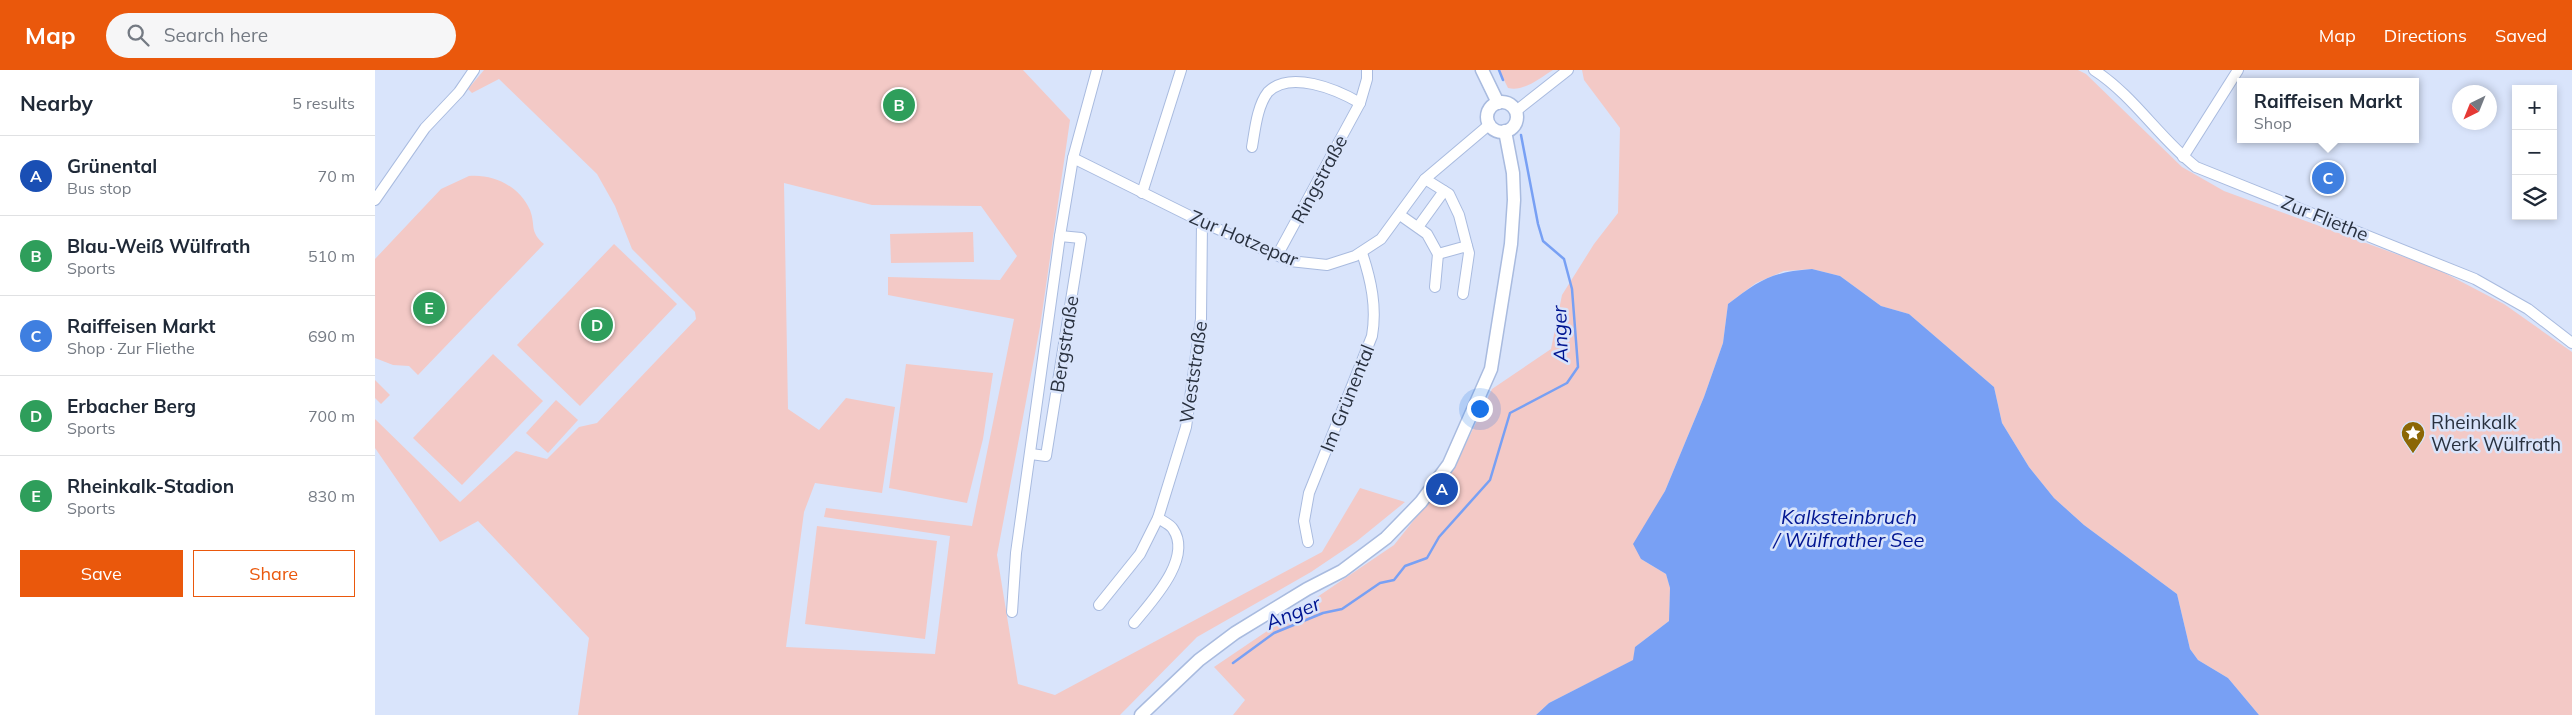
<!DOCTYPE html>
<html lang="en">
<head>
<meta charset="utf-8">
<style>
	body { margin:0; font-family:Mulish,sans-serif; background:#f6f6f7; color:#1f2937 }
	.controls { position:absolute; right:15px; top:15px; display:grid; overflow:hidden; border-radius:0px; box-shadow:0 2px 8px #0003 }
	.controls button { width:45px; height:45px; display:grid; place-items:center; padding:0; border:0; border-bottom:1px solid #e0e1e3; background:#fff; color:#1f2937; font:25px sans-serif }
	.compass { position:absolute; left:2077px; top:15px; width:45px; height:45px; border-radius:50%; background:#fff; box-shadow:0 2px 8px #0003; rotate:223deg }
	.you { position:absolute; left:1104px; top:338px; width:18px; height:18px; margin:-12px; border:4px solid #fff; border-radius:50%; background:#1a73e8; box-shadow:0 0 0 8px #1a73e833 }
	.badge { display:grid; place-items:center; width:32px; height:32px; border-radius:50%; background:#ea580c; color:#fff; font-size:16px; font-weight:700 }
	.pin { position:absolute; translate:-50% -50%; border:2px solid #fff; box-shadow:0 1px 5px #0006 }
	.popup { position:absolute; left:1862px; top:8px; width:182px; height:65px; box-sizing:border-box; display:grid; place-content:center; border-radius:0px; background:#fff; filter:drop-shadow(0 1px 4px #0005); font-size:16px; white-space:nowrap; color:#747a83 }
	.popup b { font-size:19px; color:#1f2937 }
	.popup::after { content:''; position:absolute; left:50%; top:100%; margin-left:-10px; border:10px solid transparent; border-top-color:#fff }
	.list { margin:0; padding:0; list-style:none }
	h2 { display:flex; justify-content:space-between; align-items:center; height:65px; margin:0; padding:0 20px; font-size:21px }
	h2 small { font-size:16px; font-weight:400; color:#747a83 }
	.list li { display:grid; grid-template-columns:32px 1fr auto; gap:15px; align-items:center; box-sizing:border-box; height:80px; padding:0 20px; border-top:1px solid #e0e1e3 }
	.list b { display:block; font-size:19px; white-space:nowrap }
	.list p { margin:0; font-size:16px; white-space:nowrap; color:#747a83 }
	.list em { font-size:16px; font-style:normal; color:#747a83 }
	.actions { display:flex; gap:10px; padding:15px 20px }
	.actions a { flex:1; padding:11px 0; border:1px solid #ea580c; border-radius:0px; text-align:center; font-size:18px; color:#ea580c }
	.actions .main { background:#ea580c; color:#fff }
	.icon { flex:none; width:28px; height:28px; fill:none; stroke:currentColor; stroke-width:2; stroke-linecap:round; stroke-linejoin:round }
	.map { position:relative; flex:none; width:2197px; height:645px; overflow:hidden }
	header { display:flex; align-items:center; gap:30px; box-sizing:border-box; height:70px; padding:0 25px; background:#ea580c; color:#fff }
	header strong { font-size:24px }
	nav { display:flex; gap:28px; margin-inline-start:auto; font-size:18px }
	.search { width:350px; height:45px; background:#f6f6f7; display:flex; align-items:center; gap:12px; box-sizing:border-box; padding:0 18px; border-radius:28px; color:#747a83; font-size:19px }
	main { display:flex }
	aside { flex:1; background:#fff }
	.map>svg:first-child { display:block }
</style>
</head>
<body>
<header>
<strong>Map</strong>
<div class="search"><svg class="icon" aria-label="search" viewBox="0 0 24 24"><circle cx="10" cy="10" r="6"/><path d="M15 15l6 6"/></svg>Search here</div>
<nav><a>Map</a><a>Directions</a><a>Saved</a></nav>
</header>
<main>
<aside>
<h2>Nearby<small>5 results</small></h2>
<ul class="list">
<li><span class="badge" style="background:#1a4fb4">A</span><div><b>Grünental</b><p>Bus stop</p></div><em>70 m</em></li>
<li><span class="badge" style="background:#2e9e5b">B</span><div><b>Blau-Weiß Wülfrath</b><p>Sports</p></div><em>510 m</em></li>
<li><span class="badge" style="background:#3f7fe0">C</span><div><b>Raiffeisen Markt</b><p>Shop · Zur Fliethe</p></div><em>690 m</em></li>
<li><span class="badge" style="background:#2e9e5b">D</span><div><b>Erbacher Berg</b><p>Sports</p></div><em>700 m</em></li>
<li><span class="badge" style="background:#2e9e5b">E</span><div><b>Rheinkalk-Stadion</b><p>Sports</p></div><em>830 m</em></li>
</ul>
<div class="actions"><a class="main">Save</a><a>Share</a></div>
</aside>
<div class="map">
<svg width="2197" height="645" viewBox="0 0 2197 645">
	<rect width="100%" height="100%" fill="#d9e4fb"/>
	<!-- green -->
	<g fill="#f3c9c6" fill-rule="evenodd">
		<path d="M 109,0 L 648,0 L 695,50 L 665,257 L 622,485 L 643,614 L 680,625 L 947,482 L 985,418 L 1030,432 L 982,471 L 936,502 L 822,567 L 745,645 L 203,645 L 214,568 L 103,451 L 65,472 L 0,378 L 0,349 L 85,432 L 141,381 L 172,389 L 204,357 L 222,353 L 321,249 L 320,242 L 257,179 L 240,136 L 222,104 L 124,9 L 97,23 L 93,19 ZM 409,113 L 497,135 L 606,136 L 642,186 L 625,210 L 513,207 L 513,225 L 639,249 L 597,456 L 451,438 L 449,447 L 575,466 L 560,584 L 411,577 L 429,442 L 440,413 L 507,423 L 520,337 L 471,328 L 444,360 L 413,339 Z"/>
		<path d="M 1124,0 L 1178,0 C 1165,8 1149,22 1133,18 Z"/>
		<path d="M 1207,0 L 1703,0 L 1711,4 L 1807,97 L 1849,121 L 2062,199 L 2129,234 L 2197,282 L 2197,645 L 1884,645 L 1853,608 L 1823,590 L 1815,579 L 1802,524 L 1709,455 L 1679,428 L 1654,397 L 1627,353 L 1619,317 L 1534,244 L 1506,236 L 1465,206 L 1437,199 L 1409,201 L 1381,213 L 1353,234 L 1348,273 L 1329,327 L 1290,421 L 1276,447 L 1266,489 L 1291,504 L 1295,518 L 1294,551 L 1260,577 L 1259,590 L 1174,633 L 1161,645 L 858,645 L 870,630 L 839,597 L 1019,475 L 1078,401 L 1117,319 L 1176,279 L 1187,225 L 1219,174 L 1243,143 L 1245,58 L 1209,10 Z"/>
		<path d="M 94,106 C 119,104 144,116 155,140 C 161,156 154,161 169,174 L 43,305 L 34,296 L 18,295 L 0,288 L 0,189 L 66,119 Z"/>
		<path d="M 598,162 L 599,192 L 516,193 L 515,164 Z"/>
		<path d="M 239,174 L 302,234 L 205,336 L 142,275 Z"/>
		<path d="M 118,284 L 168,331 L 87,415 L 38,368 Z"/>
		<path d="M 531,294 L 618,303 L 608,369 L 592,433 L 514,418 Z"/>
		<path d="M 0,310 L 15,325 L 6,334 L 0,328 Z"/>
		<path d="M 181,330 L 203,350 L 173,383 L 151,363 Z"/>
		<path d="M 442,456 L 562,471 L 550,569 L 430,554 Z"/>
	</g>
	<!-- water -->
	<path fill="#78a0f4" d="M 1437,199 L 1465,206 L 1506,236 L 1534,244 L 1619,317 L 1627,353 L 1654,397 L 1679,428 L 1709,455 L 1802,524 L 1815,579 L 1823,590 L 1853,608 L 1884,645 L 1161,645 L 1174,633 L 1258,590 L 1260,577 L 1294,551 L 1295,518 L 1291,504 L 1266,489 L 1258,474 L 1290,421 L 1329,327 L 1348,273 L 1353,234 C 1385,210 1396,202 1437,199 Z"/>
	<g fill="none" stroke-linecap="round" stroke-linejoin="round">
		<!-- stream -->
		<g stroke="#78a0f4" stroke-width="2.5">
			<path d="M 1124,0 L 1128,10"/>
			<path d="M 858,593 L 899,563 L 948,543 L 967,539 L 1005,513 L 1019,510 L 1030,496 L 1052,488 L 1064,467 L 1115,410 L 1135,343 L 1192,313 L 1203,297 L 1197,219 L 1189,189 L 1168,171 L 1163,154 L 1146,65"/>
		</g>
		<!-- minor casing -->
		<g stroke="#a9bbdf" stroke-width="12">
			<g id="minor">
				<path d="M 1719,0 C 1759,26 1784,68 1821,97 L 2100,209 L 2153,239 L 2197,273"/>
				<path d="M 1141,41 L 1193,0"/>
				<path d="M 877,77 C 880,60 882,36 893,22 C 915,0 961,19 985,33"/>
				<path d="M 1808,87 L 1863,0"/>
				<path d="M 698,88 L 827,152 L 915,191 L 952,195 L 980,186 L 1006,169 L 1050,109 L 1115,54"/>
				<path d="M 767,123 L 806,0"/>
				<path d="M 0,130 L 50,58 L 84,22 L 99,0"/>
				<path d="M 1025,145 L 1052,164 L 1063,184 L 1092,176 L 1084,145 L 1074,124 L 1050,109"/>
				<path d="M 1043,157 L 1069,121"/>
				<path d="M 903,184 L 985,33 L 992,9 L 992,0"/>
				<path d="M 1060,217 L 1063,184"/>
				<path d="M 1088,224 L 1094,183 L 1092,176"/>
				<path d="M 656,384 L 671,386 L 706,168 L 685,166"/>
				<path d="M 933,472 L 929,451 L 934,423 L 997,266 C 1002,237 996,210 987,183"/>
				<path d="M 724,535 L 765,484 L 783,448 L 811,357 L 826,249 L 827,152"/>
				<path d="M 637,542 L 641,483 L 685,166 L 698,88 L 722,0"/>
				<path d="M 759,553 C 777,531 818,488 798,459 C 795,454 787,451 783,448"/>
			</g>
		</g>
		<!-- tertiary casing -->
		<g stroke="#a9bbdf" stroke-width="15">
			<g id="tertiary">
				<path d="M 1107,0 L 1123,33"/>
				<circle cx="1127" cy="47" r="15"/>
				<path d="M 766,645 L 824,590 L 860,563 L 932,519 L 967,501 L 1011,468 L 1046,432 L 1074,394 L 1116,299 L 1136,174 L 1139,130 L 1138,103 L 1130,61"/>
			</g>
		</g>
		<!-- minor -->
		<use href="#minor" stroke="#fff" stroke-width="10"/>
		<!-- tertiary -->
		<use href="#tertiary" stroke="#fff" stroke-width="12"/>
	</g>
	<!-- icons -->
	<defs>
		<g id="sight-pin" transform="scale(1.25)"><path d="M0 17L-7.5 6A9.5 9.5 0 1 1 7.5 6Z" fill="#8b6706" stroke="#d9e4fb"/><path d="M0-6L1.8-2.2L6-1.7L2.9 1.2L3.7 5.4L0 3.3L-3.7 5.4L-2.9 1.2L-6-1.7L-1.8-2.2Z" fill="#fff"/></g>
	</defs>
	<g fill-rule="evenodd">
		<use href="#sight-pin" x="2038" y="363"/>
	</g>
	<g text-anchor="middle" stroke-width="5" stroke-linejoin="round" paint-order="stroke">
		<!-- street labels -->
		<g font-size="19" fill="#29313f" stroke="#d9e4fb">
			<text transform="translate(944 109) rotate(-62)" y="7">Ringstraße</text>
			<text transform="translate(1950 148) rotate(22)" y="7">Zur Fliethe</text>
			<text transform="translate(869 168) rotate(23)" y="7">Zur Hotzepar</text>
			<text transform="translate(689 274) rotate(-81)" y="7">Bergstraße</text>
			<text transform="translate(818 302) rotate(-82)" y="7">Weststraße</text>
			<text transform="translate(972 328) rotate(-68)" y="7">Im Grünental</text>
		</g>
		<!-- poi labels -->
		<g font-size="19" fill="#29313f" stroke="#d9e4fb" text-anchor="start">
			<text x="2056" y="359">Rheinkalk<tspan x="2056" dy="22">Werk Wülfrath</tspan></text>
		</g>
		<!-- water labels -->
		<g font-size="20" font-style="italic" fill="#001591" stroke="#d9e4fb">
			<text transform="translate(1185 264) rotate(-92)" y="7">Anger</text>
			<text x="1474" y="454">Kalksteinbruch<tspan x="1474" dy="23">/ Wülfrather See</tspan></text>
			<text transform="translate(918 543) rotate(-22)" y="7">Anger</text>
		</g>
	</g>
</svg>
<div class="controls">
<button>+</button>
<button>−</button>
<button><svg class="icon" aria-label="layers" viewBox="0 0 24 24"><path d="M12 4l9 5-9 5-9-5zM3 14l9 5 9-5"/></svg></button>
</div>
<svg class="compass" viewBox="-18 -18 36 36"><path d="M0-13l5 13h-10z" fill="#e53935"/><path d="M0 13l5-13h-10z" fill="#747a83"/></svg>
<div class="you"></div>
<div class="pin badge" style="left:1067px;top:419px;background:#1a4fb4">A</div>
<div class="pin badge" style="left:524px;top:35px;background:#2e9e5b">B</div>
<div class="pin badge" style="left:1953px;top:108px;background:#3f7fe0">C</div>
<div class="popup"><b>Raiffeisen Markt</b>Shop</div>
<div class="pin badge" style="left:222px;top:255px;background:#2e9e5b">D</div>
<div class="pin badge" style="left:54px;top:238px;background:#2e9e5b">E</div>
</div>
</main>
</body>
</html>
